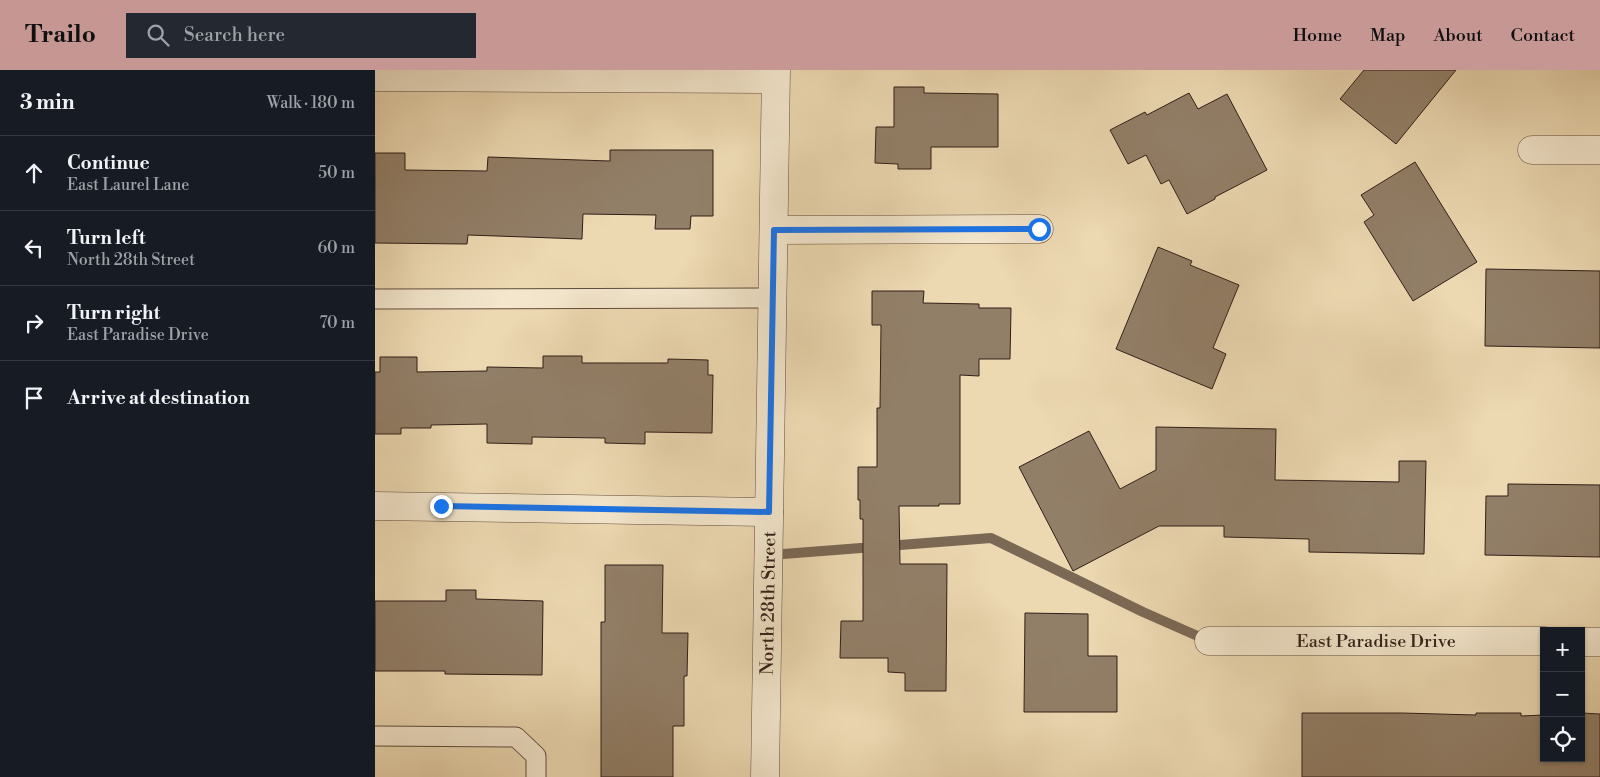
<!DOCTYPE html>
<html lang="en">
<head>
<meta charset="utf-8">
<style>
	body { margin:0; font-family:"Libre Bodoni",serif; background:#242831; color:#f1f3f6 }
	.controls { position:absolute; right:15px; bottom:15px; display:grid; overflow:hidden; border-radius:0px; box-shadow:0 1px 4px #0004 }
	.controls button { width:45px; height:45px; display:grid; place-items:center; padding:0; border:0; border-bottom:1px solid #363941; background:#171b24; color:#f1f3f6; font:25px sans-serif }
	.stop { position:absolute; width:15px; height:15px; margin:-11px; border:4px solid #1a73e8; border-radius:50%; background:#fff }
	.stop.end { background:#1a73e8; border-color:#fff; box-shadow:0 1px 5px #0008 }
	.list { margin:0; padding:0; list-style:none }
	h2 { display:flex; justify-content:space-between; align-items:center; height:65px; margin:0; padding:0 20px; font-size:21px }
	h2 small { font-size:16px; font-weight:400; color:#9ea1a6 }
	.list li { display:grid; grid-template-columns:32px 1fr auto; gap:15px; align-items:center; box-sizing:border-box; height:75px; padding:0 20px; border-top:1px solid #363941 }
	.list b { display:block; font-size:19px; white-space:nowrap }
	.list p { margin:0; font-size:16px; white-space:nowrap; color:#9ea1a6 }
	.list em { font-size:16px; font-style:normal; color:#9ea1a6 }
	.icon { flex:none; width:28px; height:28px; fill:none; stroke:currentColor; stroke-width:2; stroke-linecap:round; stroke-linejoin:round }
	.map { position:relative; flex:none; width:1225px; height:707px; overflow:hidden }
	header { display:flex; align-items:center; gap:30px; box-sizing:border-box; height:70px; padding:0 25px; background:#c59692; color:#111 }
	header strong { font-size:24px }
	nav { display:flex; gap:28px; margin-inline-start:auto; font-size:18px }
	.search { width:350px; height:45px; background:#242831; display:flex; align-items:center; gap:12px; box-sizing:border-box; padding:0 18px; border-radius:0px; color:#9ea1a6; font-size:19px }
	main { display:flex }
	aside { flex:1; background:#171b24 }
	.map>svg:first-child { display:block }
</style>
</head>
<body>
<header>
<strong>Trailo</strong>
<div class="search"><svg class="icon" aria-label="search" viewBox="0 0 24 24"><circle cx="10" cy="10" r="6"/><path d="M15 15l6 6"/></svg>Search here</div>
<nav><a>Home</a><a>Map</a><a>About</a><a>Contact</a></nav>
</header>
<main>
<aside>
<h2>3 min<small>Walk · 180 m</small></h2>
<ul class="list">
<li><svg class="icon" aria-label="ahead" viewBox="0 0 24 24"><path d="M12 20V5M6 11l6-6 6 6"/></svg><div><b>Continue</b><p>East Laurel Lane</p></div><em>50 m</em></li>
<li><svg class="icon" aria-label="left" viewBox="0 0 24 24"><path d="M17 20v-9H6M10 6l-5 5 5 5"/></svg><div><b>Turn left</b><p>North 28th Street</p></div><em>60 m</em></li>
<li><svg class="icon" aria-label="right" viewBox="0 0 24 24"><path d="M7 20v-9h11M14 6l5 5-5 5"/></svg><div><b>Turn right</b><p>East Paradise Drive</p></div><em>70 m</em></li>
<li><svg class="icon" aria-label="arrive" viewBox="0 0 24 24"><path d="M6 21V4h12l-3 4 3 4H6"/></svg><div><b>Arrive at destination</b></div></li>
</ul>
</aside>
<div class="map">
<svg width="1225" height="707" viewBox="0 0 1225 707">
	<rect width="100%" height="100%" fill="#ecd8b1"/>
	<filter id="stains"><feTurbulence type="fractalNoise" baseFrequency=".004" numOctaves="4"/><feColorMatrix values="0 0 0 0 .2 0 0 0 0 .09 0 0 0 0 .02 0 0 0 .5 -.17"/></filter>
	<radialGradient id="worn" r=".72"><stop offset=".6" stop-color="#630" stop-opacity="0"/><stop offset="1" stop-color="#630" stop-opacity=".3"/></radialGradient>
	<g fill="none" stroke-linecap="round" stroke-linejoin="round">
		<!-- stream -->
		<path stroke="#7b6855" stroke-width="10" d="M 395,485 L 616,468 L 768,542 L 834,571"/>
	</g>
	<!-- building -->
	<g fill="#927f68" stroke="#311f18">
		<path d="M 989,0 L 1081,0 L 1021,74 L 965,29 Z"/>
		<path d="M 519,17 L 549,17 L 549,23 L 623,24 L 623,77 L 556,77 L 556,99 L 523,99 L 523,94 L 500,93 L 501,57 L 519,57 Z"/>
		<path d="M 814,23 L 823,39 L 852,24 L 892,100 L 840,127 L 840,129 L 812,144 L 794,110 L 786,114 L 771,85 L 753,94 L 735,60 L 770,42 L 772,45 Z"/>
		<path d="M 235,80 L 338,80 L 338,146 L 316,146 L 315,159 L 280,159 L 281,145 L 208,144 L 207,169 L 93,165 L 92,174 L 0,173 L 0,83 L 30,83 L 30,100 L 112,101 L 113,87 L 235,91 Z"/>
		<path d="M 1040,92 L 1102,192 L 1038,231 L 989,152 L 999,145 L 986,125 Z"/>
		<path d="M 783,177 L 817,191 L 815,195 L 864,215 L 838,278 L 851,284 L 837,319 L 741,279 Z"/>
		<path d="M 1111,199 L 1225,201 L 1225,278 L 1110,276 Z"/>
		<path d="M 497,221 L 549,221 L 548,233 L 604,234 L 604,238 L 636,238 L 635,289 L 604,289 L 604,306 L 585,305 L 585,434 L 564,434 L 564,436 L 524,436 L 525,494 L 572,494 L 571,621 L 530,621 L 530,603 L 513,602 L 513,588 L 465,588 L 466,551 L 488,551 L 488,449 L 485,449 L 485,430 L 483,430 L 483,397 L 502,397 L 502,338 L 505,338 L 506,255 L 497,255 Z"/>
		<path d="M 168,286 L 207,286 L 207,293 L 293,293 L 293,289 L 333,290 L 333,305 L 338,305 L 337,363 L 270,362 L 270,374 L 230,373 L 230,368 L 157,367 L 157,374 L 112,373 L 112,354 L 56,355 L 56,358 L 26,358 L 26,364 L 0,364 L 0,302 L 5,302 L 5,287 L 42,287 L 42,302 L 112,301 L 112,297 L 168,298 Z"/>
		<path d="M 781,357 L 901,359 L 900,410 L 1024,412 L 1024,391 L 1051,391 L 1049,484 L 934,482 L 934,469 L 849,467 L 849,456 L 784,456 L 698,501 L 644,397 L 714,361 L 745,419 L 781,400 Z"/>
		<path d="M 1133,414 L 1225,415 L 1225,487 L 1110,485 L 1111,426 L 1133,426 Z"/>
		<path d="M 230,495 L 288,495 L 287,563 L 313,563 L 312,606 L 309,606 L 309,656 L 298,656 L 298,707 L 226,707 L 226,552 L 230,552 Z"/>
		<path d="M 71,520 L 101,520 L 101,529 L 168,531 L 167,605 L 70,604 L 70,601 L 0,601 L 0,531 L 71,531 Z"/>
		<path d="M 650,543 L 713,544 L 713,586 L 742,586 L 742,642 L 649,642 Z"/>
		<path d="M 927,643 L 1027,643 L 1101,645 L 1101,643 L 1146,643 L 1146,646 L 1169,645 L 1169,688 L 1206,688 L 1206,643 L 1225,644 L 1225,707 L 927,707 Z"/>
	</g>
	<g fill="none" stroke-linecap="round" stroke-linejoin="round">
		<!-- service casing -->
		<g stroke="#604d3e" stroke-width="21">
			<g id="service">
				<path d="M 0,229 L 397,228"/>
				<path d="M 0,666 L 141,667 L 161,686 L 161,707"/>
			</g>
		</g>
		<!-- minor casing -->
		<g stroke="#604d3e" stroke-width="29">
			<g id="minor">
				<path d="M 0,7 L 400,9"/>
				<path d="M 1157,80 L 1225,80"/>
				<path d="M 399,160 L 664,159"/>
				<path d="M 0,436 L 394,442"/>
				<path d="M 834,571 L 1169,571"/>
				<path d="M 1206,572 L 1225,572"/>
			</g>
		</g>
		<!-- tertiary casing -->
		<g stroke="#604d3e" stroke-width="29">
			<path id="tertiary" d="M 390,707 L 401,0"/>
		</g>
		<!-- service -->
		<use href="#service" stroke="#f3e6cc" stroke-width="19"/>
		<!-- minor -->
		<use href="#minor" stroke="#f3e6cc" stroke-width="28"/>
		<!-- tertiary -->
		<use href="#tertiary" stroke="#f3e6cc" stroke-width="28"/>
	</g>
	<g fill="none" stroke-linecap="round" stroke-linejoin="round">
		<!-- route -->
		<path stroke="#1a73e8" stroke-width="6" d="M 66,436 L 394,442 L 399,160 L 664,159"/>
	</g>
	<g text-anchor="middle" stroke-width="4" stroke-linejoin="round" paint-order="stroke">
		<!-- street labels -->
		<g font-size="18" fill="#311f18" stroke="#f3e6cc">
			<text transform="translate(393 533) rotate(-89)" y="6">North 28th Street</text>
			<text x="1001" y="577">East Paradise Drive</text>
		</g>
	</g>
	<rect width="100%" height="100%" filter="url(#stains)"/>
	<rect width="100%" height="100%" fill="url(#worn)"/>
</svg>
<div class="controls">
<button>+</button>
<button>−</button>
<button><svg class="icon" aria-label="locate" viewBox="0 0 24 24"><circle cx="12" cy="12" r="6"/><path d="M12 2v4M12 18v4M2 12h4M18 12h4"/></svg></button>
</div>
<div class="stop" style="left:664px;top:159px"></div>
<div class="stop end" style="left:66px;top:436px"></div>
</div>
</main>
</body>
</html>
